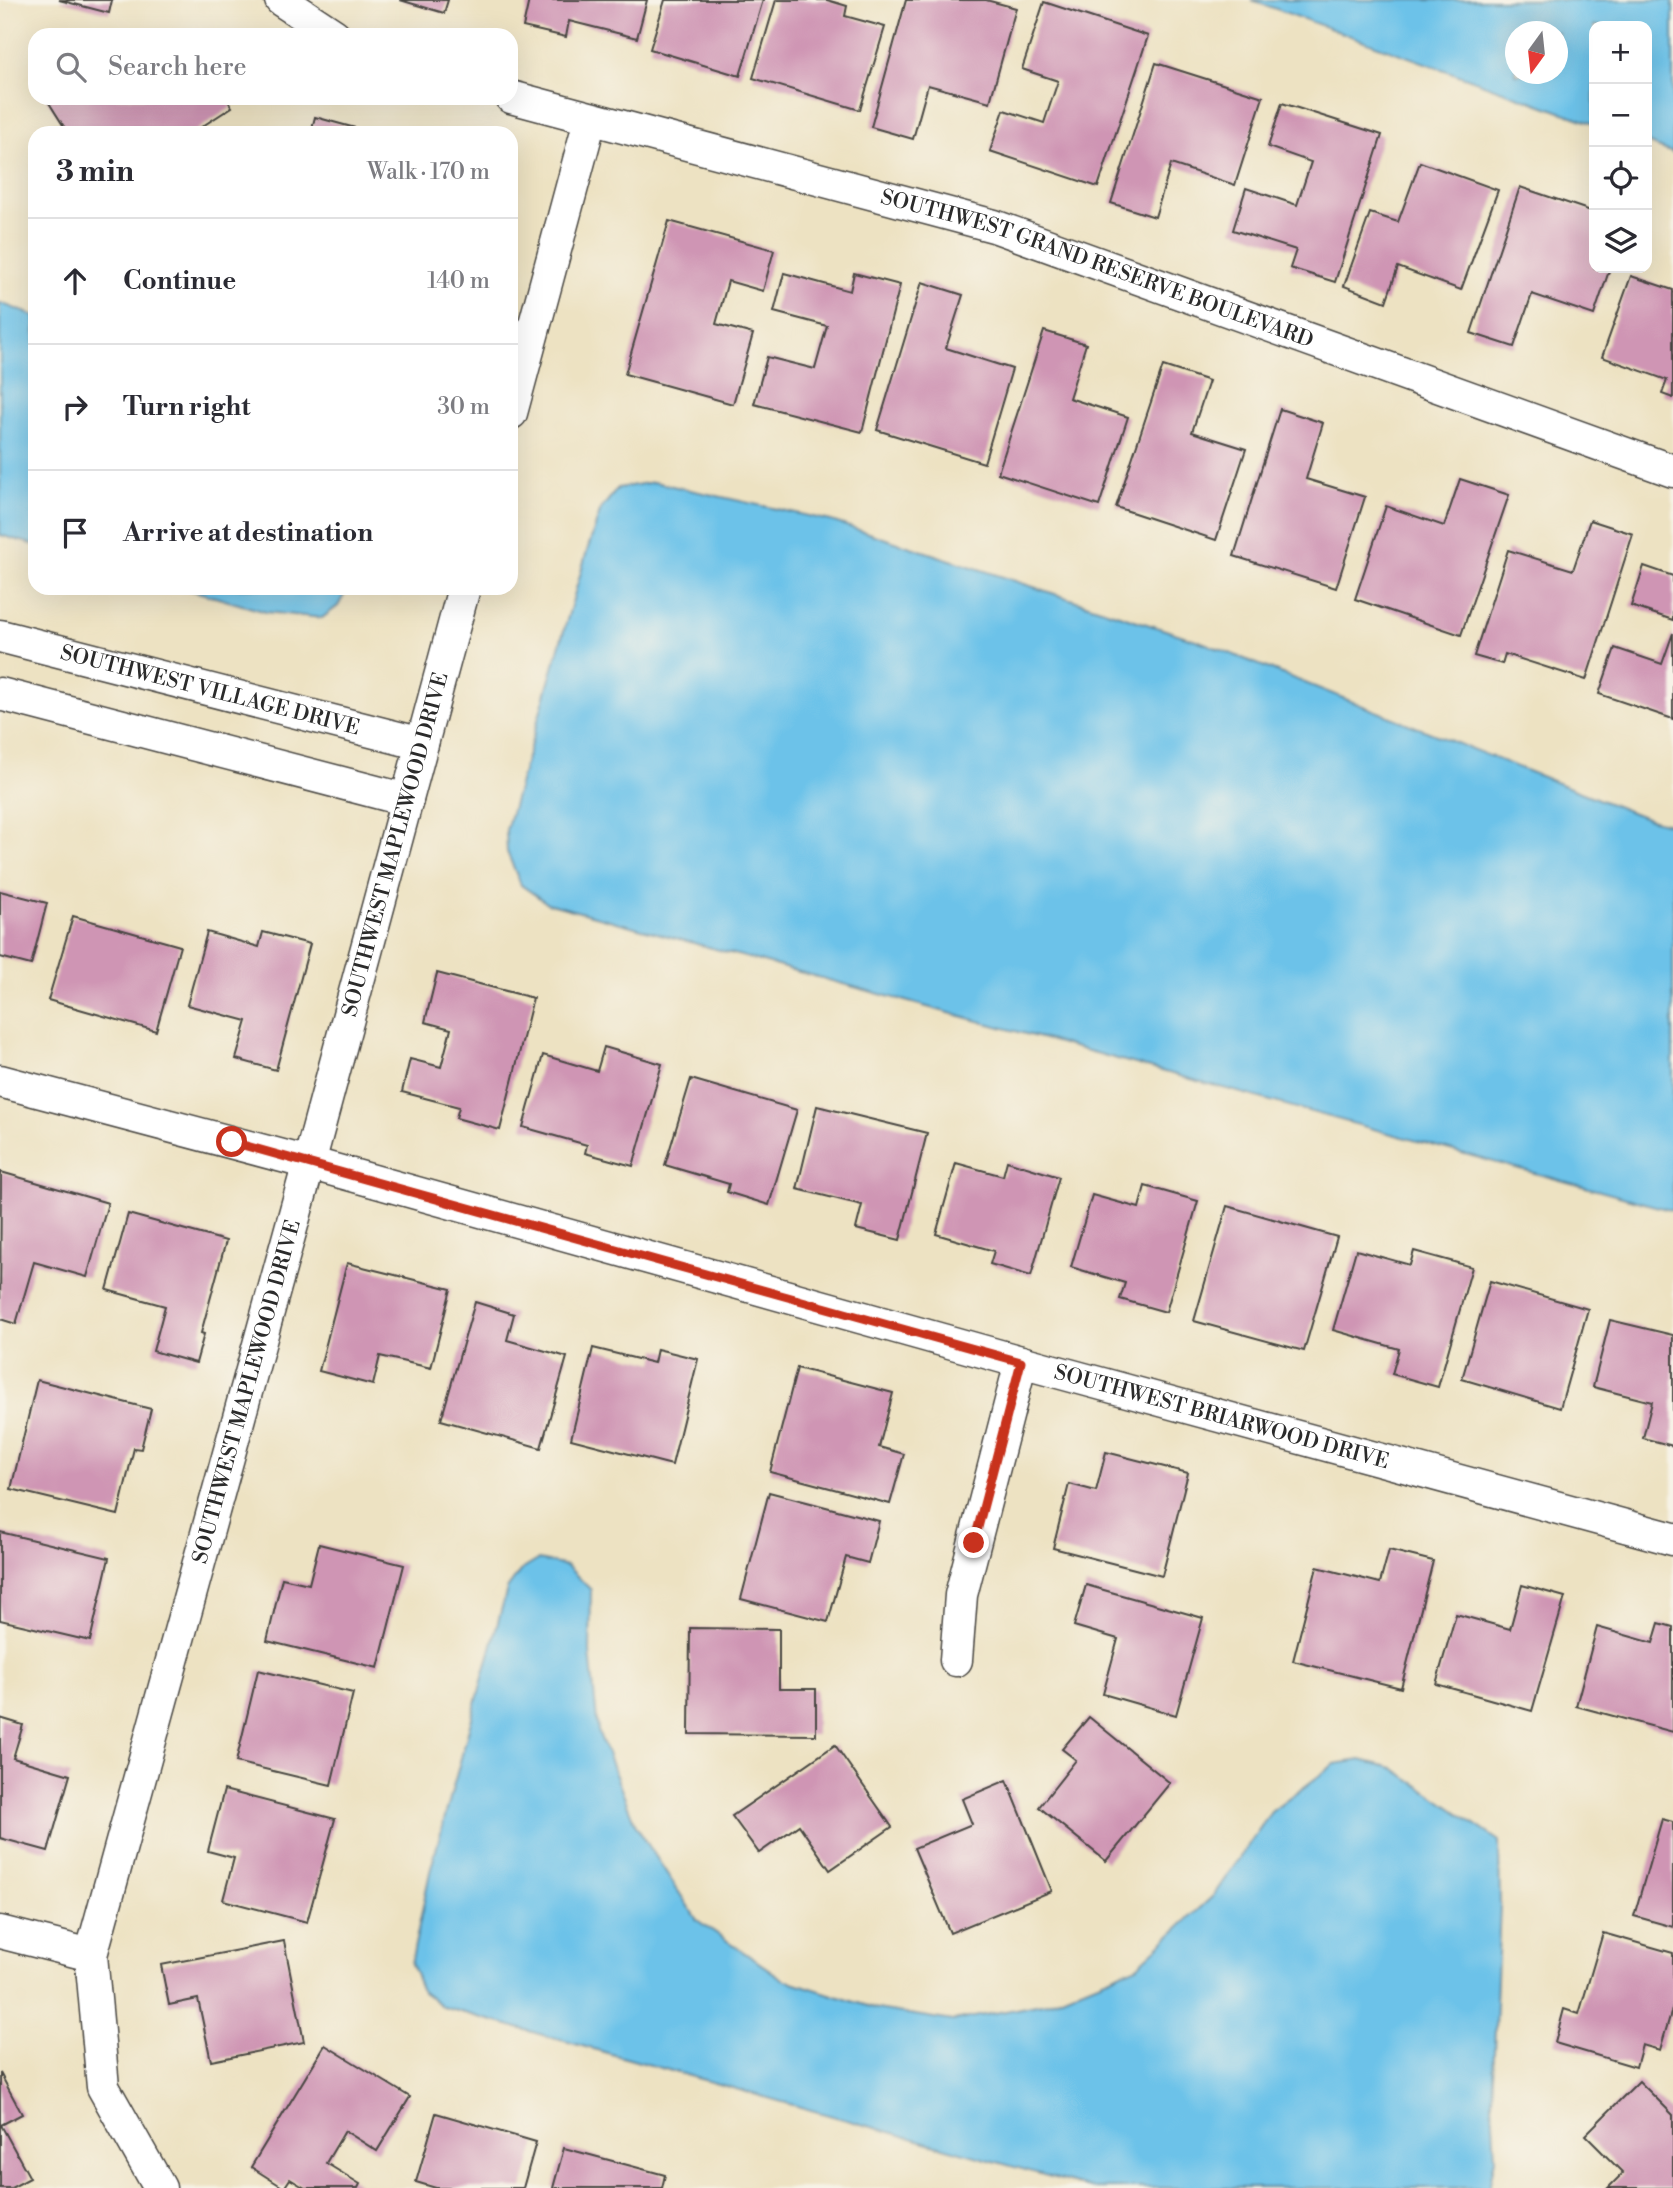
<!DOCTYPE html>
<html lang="en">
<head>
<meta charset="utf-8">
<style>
	body { margin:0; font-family:"Libre Bodoni",serif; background:#f7f7f7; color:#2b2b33 }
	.controls { position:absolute; right:21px; top:21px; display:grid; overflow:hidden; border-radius:14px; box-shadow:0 7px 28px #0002 }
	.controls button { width:63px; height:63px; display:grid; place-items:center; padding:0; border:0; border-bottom:2px solid #e1e1e2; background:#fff; color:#2b2b33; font:35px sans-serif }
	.compass { position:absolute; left:1505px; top:21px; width:63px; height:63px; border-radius:50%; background:#fff; box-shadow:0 7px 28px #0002; rotate:195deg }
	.stop { position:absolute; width:21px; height:21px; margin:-16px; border:5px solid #c8321e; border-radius:50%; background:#fff }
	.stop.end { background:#c8321e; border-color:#fff; box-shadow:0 2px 7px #0008 }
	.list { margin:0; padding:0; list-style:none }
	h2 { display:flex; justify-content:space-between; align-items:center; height:91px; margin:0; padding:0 28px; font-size:30px }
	h2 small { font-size:23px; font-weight:400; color:#7c7c81 }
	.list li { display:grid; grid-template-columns:46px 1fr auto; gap:21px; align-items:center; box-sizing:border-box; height:126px; padding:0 28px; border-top:2px solid #e1e1e2 }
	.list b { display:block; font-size:26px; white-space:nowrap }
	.list em { font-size:23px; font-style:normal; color:#7c7c81 }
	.icon { flex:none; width:38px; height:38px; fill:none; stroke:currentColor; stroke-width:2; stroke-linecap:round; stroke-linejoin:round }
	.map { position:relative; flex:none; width:1673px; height:2188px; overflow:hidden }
	.search { position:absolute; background:#fff; box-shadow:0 7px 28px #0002; left:28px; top:28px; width:490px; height:77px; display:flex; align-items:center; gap:18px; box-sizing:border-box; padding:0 24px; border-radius:21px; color:#7c7c81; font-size:26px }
	.panel { position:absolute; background:#fff; box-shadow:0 7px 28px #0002; left:28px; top:126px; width:490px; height:469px; border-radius:21px }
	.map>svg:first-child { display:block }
</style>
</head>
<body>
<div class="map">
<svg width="1673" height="2188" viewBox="0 0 1673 2188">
	<rect width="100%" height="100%" fill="#f7f3e8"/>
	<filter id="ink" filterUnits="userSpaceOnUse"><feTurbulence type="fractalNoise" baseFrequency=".0143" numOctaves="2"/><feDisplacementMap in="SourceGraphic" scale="14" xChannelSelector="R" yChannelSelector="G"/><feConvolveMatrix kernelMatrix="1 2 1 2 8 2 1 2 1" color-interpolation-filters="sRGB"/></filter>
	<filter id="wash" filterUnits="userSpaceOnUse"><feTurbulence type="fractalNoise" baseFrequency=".00686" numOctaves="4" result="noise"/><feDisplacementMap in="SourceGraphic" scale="28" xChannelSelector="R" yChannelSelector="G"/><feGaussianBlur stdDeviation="1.57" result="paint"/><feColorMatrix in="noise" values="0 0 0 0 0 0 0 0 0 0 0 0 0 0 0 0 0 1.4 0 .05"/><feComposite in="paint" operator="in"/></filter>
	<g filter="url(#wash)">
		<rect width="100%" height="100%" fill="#ede2c2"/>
		<!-- water -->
		<g fill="#6cc2e9" stroke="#4c768a" stroke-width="2" fill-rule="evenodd">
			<path d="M 1251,0 L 1673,0 L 1673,153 L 1647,143 L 1647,26 L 1594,26 L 1594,124 ZM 1516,32 L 1558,32 L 1558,74 L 1516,74 Z"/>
			<path d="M 0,303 L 35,316 L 35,545 L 0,535 Z"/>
			<path d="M 654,482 L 831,521 L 1199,641 L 1646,818 L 1673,825 L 1673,1211 L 547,903 L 521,885 L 507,852 L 506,830 L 587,551 L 601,509 L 618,488 Z"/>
			<path d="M 184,588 L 348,588 L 338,606 L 322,618 L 266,612 Z"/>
			<path d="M 538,1560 L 567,1566 L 591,1590 L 590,1652 L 598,1731 L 636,1826 L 697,1920 L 783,1979 L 877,2009 L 953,2021 L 1047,2003 L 1137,1966 L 1213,1896 L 1271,1812 L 1335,1764 L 1361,1760 L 1393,1768 L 1499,1841 L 1500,1905 L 1492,2102 L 1495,2158 L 1489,2188 L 1090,2188 L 443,2007 L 422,1991 L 411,1964 L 430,1872 L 507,1589 L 520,1571 Z"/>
		</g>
		<g id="blocks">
			<!-- building -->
			<g fill="#cf95b4">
				<path d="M 59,0 L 112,0 L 109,13 Z"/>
				<path d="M 400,0 L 448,0 L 444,13 Z"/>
				<path d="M 529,0 L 647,0 L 637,38 L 569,21 L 566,37 L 523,27 Z"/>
				<path d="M 665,0 L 763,0 L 740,76 L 650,49 Z"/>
				<path d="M 776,0 L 827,0 L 847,6 L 845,16 L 885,27 L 860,110 L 753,78 Z"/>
				<path d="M 906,0 L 986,0 L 1016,8 L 990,102 L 928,85 L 913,139 L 871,127 Z"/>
				<path d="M 1044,2 L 1148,36 L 1098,187 L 990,151 L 1004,110 L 1044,123 L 1058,81 L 1022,69 Z"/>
				<path d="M 1156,63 L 1263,97 L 1235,185 L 1171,164 L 1155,217 L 1111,203 Z"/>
				<path d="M 46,98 L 226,98 L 232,107 L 192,133 L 68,133 Z"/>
				<path d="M 1282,103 L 1382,135 L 1335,282 L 1290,268 L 1296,250 L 1233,230 L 1246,188 L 1297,205 L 1311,162 L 1268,147 Z"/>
				<path d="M 315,117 L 359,129 L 358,133 L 311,133 Z"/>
				<path d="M 1420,162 L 1498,190 L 1461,290 L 1398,267 L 1386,302 L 1344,286 L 1370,213 L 1398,222 Z"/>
				<path d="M 1520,187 L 1594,212 L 1594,268 L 1610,268 L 1594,315 L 1532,294 L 1514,347 L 1471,333 Z"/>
				<path d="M 669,221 L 774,250 L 763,291 L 728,281 L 716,324 L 753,334 L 733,404 L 625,374 Z"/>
				<path d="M 784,273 L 850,291 L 854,273 L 900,285 L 862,432 L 754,404 L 767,357 L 815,369 L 827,326 L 774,312 Z"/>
				<path d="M 1631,276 L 1673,290 L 1673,398 L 1662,394 L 1667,380 L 1602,357 Z"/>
				<path d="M 922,282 L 963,295 L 946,348 L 1012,369 L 984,463 L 877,430 Z"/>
				<path d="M 1044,331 L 1086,344 L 1069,398 L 1128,417 L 1099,506 L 998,473 Z"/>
				<path d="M 1163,366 L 1209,381 L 1192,432 L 1246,449 L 1216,540 L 1116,507 Z"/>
				<path d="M 1280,409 L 1323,423 L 1306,479 L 1365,497 L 1336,588 L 1234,556 Z"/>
				<path d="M 1460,479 L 1509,495 L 1461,635 L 1355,599 L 1386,506 L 1444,526 Z"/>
				<path d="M 1590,520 L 1633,534 L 1586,680 L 1505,654 L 1502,664 L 1474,656 L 1508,550 L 1573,570 Z"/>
				<path d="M 1644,566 L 1673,576 L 1673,620 L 1631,606 Z"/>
				<path d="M 1673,633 L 1673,719 L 1599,694 L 1615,648 L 1662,664 Z"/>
				<path d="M 0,891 L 47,903 L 31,965 L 0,957 Z"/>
				<path d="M 73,916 L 180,946 L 156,1031 L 48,1000 Z"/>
				<path d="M 207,932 L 259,947 L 263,932 L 310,944 L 276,1070 L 236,1059 L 247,1021 L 187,1005 Z"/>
				<path d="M 437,973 L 533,998 L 500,1130 L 456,1118 L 459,1107 L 402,1092 L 410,1059 L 441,1067 L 451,1029 L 425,1022 Z"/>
				<path d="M 604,1047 L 662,1064 L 633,1166 L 585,1153 L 587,1145 L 523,1127 L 543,1055 L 597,1071 Z"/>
				<path d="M 691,1079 L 797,1110 L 769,1205 L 727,1192 L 729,1184 L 665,1165 Z"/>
				<path d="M 817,1106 L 927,1133 L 900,1240 L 856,1229 L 862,1205 L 797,1189 Z"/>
				<path d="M 1007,1161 L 1059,1177 L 1031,1276 L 990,1264 L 994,1251 L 936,1234 L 956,1163 L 1003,1176 Z"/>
				<path d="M 1,1172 L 108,1203 L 87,1277 L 34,1262 L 16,1324 L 0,1319 Z"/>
				<path d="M 1145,1186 L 1198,1201 L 1166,1312 L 1120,1299 L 1125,1283 L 1071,1267 L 1092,1195 L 1139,1208 Z"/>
				<path d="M 1227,1206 L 1337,1237 L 1304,1351 L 1194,1321 Z"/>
				<path d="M 128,1214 L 226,1241 L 201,1333 L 204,1334 L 196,1363 L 153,1351 L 165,1306 L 107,1290 Z"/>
				<path d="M 1356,1250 L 1410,1265 L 1414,1251 L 1472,1267 L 1438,1387 L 1392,1374 L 1399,1349 L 1333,1330 Z"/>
				<path d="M 347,1263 L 451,1289 L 431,1368 L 380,1356 L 373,1385 L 319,1371 Z"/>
				<path d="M 1490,1281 L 1588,1309 L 1560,1408 L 1462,1379 Z"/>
				<path d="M 475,1302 L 514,1314 L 507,1340 L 567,1357 L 541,1448 L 441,1420 Z"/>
				<path d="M 1610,1320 L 1673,1335 L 1673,1446 L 1643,1438 L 1652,1402 L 1593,1387 Z"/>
				<path d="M 593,1348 L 654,1363 L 657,1349 L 698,1359 L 672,1465 L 571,1439 Z"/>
				<path d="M 797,1368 L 893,1393 L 879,1447 L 904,1454 L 890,1504 L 770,1472 Z"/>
				<path d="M 37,1380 L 151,1409 L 141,1449 L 134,1448 L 118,1515 L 11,1489 Z"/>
				<path d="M 1106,1452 L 1188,1473 L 1162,1576 L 1053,1548 L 1069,1484 L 1096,1491 Z"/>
				<path d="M 769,1492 L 879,1521 L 868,1563 L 846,1557 L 828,1622 L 741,1599 Z"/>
				<path d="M 0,1532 L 109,1558 L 90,1641 L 0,1620 Z"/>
				<path d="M 319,1544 L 404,1565 L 378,1668 L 267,1641 L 282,1578 L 309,1584 Z"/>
				<path d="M 1389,1550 L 1433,1561 L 1401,1688 L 1293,1661 L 1317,1567 L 1380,1583 Z"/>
				<path d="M 1086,1585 L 1203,1618 L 1176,1715 L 1103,1694 L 1118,1639 L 1074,1626 Z"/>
				<path d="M 1522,1585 L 1565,1597 L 1532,1711 L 1436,1684 L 1456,1614 L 1510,1629 Z"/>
				<path d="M 1659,1623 L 1673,1627 L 1673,1732 L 1576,1706 L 1597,1627 L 1653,1643 Z"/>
				<path d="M 690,1628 L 779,1629 L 779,1689 L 816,1689 L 816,1735 L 689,1734 Z"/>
				<path d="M 258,1670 L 353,1693 L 331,1785 L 236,1762 Z"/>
				<path d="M 1089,1717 L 1170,1783 L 1106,1861 L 1039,1807 L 1076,1760 L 1062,1749 Z"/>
				<path d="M 0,1718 L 23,1725 L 13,1758 L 70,1775 L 48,1851 L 0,1838 Z"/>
				<path d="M 835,1745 L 892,1827 L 830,1870 L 799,1825 L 759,1853 L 732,1816 Z"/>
				<path d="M 1007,1780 L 1052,1891 L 950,1933 L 914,1848 L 972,1824 L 962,1799 Z"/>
				<path d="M 224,1790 L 335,1819 L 307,1922 L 223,1900 L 234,1858 L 208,1851 Z"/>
				<path d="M 1662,1819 L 1673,1822 L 1673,1927 L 1634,1916 Z"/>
				<path d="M 1603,1933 L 1673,1953 L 1673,2006 L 1660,2050 L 1642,2045 L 1636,2067 L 1555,2043 L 1564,2009 L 1579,2014 Z"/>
				<path d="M 284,1941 L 304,2042 L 211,2061 L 198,1999 L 169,2005 L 161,1965 Z"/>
				<path d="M 325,2045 L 410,2097 L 377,2151 L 345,2131 L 326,2163 L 360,2184 L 358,2188 L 305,2188 L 290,2179 L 284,2188 L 251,2167 Z"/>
				<path d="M 0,2073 L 22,2114 L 1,2125 L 30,2178 L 11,2188 L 0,2188 Z"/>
				<path d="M 1639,2081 L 1673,2115 L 1673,2188 L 1608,2188 L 1623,2173 L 1585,2135 Z"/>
				<path d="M 436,2113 L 536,2142 L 523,2188 L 436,2188 L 416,2182 Z"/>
				<path d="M 564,2148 L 665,2175 L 662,2188 L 553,2188 Z"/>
			</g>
		</g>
	</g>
	<g filter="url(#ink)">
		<use href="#blocks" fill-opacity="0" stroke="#484642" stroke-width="2"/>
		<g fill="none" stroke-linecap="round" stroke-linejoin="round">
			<!-- minor casing -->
			<g stroke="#484642" stroke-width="35">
				<g id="minor">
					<path d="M 281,0 L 334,35"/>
					<path id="s1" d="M 511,97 L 994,226 L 1673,471"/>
					<path d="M 511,413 L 590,120"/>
					<path id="s2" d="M 0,636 L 422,744"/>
					<path d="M 0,694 L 407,800"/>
					<path id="s3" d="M 0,1081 L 309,1163 L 1021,1362 L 1673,1539"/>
					<path d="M 956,1660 L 961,1595 L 1021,1362"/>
					<path d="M 0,1932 L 91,1955"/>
					<path id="s4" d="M 160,2188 L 103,2087 L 91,1955 L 309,1163 L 464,588"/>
				</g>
			</g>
			<!-- minor -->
			<use href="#minor" stroke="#fff" stroke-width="32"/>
		</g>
	</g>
	<g fill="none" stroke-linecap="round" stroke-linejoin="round" filter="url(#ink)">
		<!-- route -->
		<path stroke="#c8321e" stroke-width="9" d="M 232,1142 L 1021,1362 L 974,1543"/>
	</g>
	<g text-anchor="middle" stroke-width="5" stroke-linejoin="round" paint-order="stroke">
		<!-- street labels -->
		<g font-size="21" fill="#2b2b2b" stroke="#f7f3e8">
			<text dy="7" stroke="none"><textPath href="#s1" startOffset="611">SOUTHWEST GRAND RESERVE BOULEVARD</textPath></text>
			<text dy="7" stroke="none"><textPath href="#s2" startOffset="217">SOUTHWEST VILLAGE DRIVE</textPath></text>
			<text dy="7" stroke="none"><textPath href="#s4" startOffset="1400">SOUTHWEST MAPLEWOOD DRIVE</textPath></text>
			<text dy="7" stroke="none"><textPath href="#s4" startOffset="833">SOUTHWEST MAPLEWOOD DRIVE</textPath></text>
			<text dy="7" stroke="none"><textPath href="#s3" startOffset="1267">SOUTHWEST BRIARWOOD DRIVE</textPath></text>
		</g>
	</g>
</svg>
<div class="controls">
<button>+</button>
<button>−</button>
<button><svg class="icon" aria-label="locate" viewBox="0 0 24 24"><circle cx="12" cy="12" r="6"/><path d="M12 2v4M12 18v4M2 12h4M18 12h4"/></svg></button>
<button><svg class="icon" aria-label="layers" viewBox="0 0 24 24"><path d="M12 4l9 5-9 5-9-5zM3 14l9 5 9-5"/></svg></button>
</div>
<svg class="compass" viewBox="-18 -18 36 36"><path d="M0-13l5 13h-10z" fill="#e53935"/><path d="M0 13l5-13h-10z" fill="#7c7c81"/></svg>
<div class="stop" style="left:232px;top:1142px"></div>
<div class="stop end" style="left:974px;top:1543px"></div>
<div class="search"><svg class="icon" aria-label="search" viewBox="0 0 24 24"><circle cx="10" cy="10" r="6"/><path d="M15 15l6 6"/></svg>Search here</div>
<section class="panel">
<h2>3 min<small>Walk · 170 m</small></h2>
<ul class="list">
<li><svg class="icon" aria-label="ahead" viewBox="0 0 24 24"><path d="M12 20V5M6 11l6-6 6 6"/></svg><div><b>Continue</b></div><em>140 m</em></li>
<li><svg class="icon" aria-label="right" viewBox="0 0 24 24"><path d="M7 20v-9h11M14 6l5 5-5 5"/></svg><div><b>Turn right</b></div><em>30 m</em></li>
<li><svg class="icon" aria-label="arrive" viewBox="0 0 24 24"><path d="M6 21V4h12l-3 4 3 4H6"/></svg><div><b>Arrive at destination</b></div></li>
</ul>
</section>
</div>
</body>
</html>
